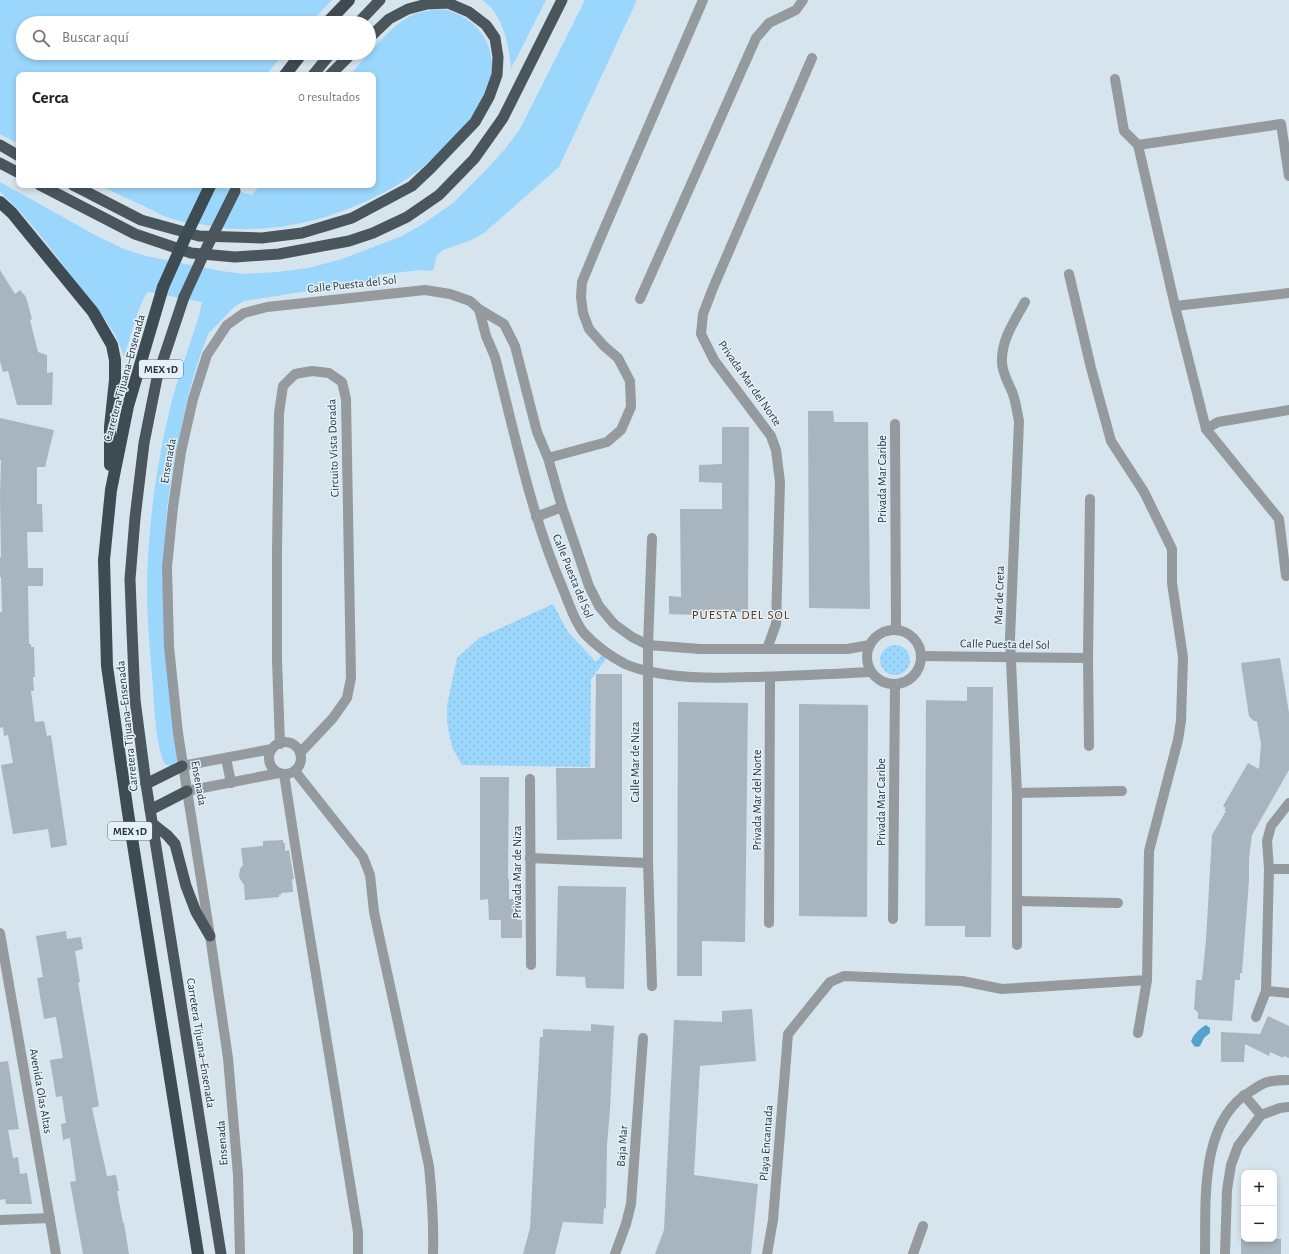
<!DOCTYPE html>
<html lang="es">
<head>
<meta charset="utf-8">
<style>
	body { margin:0; font-family:"Alegreya Sans",sans-serif; background:#f2f2f2; color:#222 }
	.controls { position:absolute; right:12px; bottom:12px; display:grid; overflow:hidden; border-radius:8px; box-shadow:0 2px 6px #0003 }
	.controls button { width:36px; height:36px; display:grid; place-items:center; padding:0; border:0; border-bottom:1px solid #e0e0e0; background:#fff; color:#222; font:20px sans-serif }
	.list { margin:0; padding:0; list-style:none }
	h2 { display:flex; justify-content:space-between; align-items:center; height:52px; margin:0; padding:0 16px; font-size:17px }
	h2 small { font-size:13px; font-weight:400; color:#767676 }
	.icon { flex:none; width:22px; height:22px; fill:none; stroke:currentColor; stroke-width:2; stroke-linecap:round; stroke-linejoin:round }
	.map { position:relative; flex:none; width:1289px; height:1254px; overflow:hidden }
	.search { position:absolute; background:#fff; box-shadow:0 2px 6px #0003; left:16px; top:16px; width:360px; height:44px; display:flex; align-items:center; gap:10px; box-sizing:border-box; padding:0 14px; border-radius:22px; color:#767676; font-size:15px }
	.panel { position:absolute; background:#fff; box-shadow:0 2px 6px #0003; left:16px; top:72px; width:360px; height:116px; border-radius:8px }
	.map>svg:first-child { display:block }
</style>
</head>
<body>
<div class="map">
<svg width="1289" height="1254" viewBox="0 0 1289 1254">
	<defs>
		<pattern id="park-dots" width="8" height="8" patternUnits="userSpaceOnUse"><rect width="8" height="8" fill="#9bd7fd"/><path d="M2 2h.1M6 6h.1" fill="none" stroke="#86b9da" stroke-width="1.8" stroke-linecap="round"/></pattern>
	</defs>
	<rect width="100%" height="100%" fill="#d6e4ed"/>
	<!-- grass -->
	<g fill="#9bd7fd">
		<path d="M 0,0 L 332,0 L 310,23 L 23,23 L 23,53 L 284,53 L 266,75 L 19,75 L 19,144 L 0,134 Z"/>
		<path d="M 482,0 L 546,0 L 516,59 L 511,68 C 509,44 503,14 482,0 Z"/>
		<path d="M 585,0 L 637,0 L 559,167 L 484,233 L 469,241 L 443,250 L 437,255 L 434,268 L 432,271 L 420,270 L 377,275 L 378,280 L 244,301 L 234,307 L 208,334 L 198,362 L 189,392 L 174,460 L 167,508 L 165,546 L 178,760 L 173,765 L 170,766 L 165,764 C 156,748 154,706 153,686 C 150,653 147,620 147,586 C 148,524 157,460 172,400 C 180,372 190,344 199,316 L 202,302 L 148,292 C 139,301 129,343 124,357 C 117,330 93,304 77,283 C 53,252 29,218 0,192 L 0,182 L 95,235 L 124,249 L 146,256 L 221,271 L 244,274 L 277,272 L 308,268 L 342,259 L 402,236 L 423,224 L 453,203 L 486,170 L 505,149 L 520,129 Z"/>
		<path d="M 443,9 C 460,13 475,22 484,37 C 492,51 495,70 489,86 C 474,125 428,168 392,188 C 349,212 299,229 248,229 C 232,230 216,227 200,224 C 192,223 184,223 176,220 C 167,218 157,213 148,208 C 132,201 116,193 99,185 L 213,185 L 252,195 L 260,185 L 373,185 L 373,75 L 350,75 C 367,56 390,26 412,15 C 422,11 432,10 443,9 Z"/>
	</g>
	<!-- park -->
	<g fill="url(#park-dots)">
		<path d="M 553,604 L 568,632 L 596,662 L 604,653 L 606,659 L 591,679 L 590,767 L 462,765 L 452,747 L 447,723 L 447,705 L 457,658 L 479,638 Z"/>
		<circle cx="895" cy="660" r="15"/>
	</g>
	<!-- water -->
	<path fill="#52a1ce" d="M 1206,1025 L 1210,1028 L 1210,1033 L 1204,1038 L 1200,1046 L 1197,1047 L 1194,1046 L 1191,1041 C 1194,1034 1199,1029 1206,1025 Z"/>
	<!-- building -->
	<g fill="#a8b5be">
		<path d="M 0,270 L 15,294 L 20,290 L 26,297 L 32,319 L 30,320 L 38,352 L 47,355 L 47,373 L 53,372 L 52,405 L 17,405 L 8,371 L 3,372 L 0,361 Z"/>
		<path d="M 808,411 L 833,411 L 834,422 L 868,422 L 870,609 L 809,608 Z"/>
		<path d="M 0,418 L 54,430 L 45,467 L 37,467 L 37,504 L 42,504 L 43,532 L 27,532 L 28,568 L 43,568 L 43,586 L 28,586 L 29,644 L 31,644 L 31,647 L 34,647 L 35,677 L 33,677 L 34,691 L 31,691 L 35,722 L 44,721 L 47,736 L 51,735 L 67,845 L 51,848 L 48,829 L 13,834 L 1,765 L 13,763 L 8,735 L 4,736 L 3,727 L 0,728 L 0,612 L 2,612 L 1,577 L 0,577 L 0,557 L 1,557 L 0,495 L 1,460 L 0,460 Z"/>
		<path d="M 722,427 L 749,427 L 748,612 L 696,611 L 696,615 L 669,614 L 669,596 L 681,597 L 680,509 L 722,509 L 722,483 L 699,482 L 699,465 L 722,464 Z"/>
		<path d="M 1280,658 L 1289,713 L 1289,770 L 1252,835 L 1249,859 L 1249,880 L 1242,973 L 1240,973 L 1240,980 L 1235,980 L 1232,1021 L 1198,1019 L 1198,1012 L 1196,1012 L 1197,1010 L 1194,1010 L 1196,980 L 1202,980 L 1206,940 L 1212,835 L 1226,811 L 1224,810 L 1226,808 L 1223,806 L 1248,763 L 1259,769 L 1261,744 L 1257,721 L 1254,721 L 1249,716 L 1241,663 Z"/>
		<path d="M 596,674 L 622,674 L 622,839 L 557,840 L 556,768 L 595,768 Z"/>
		<path d="M 967,687 L 993,687 L 991,937 L 965,937 L 965,926 L 925,926 L 926,700 L 967,701 Z"/>
		<path d="M 678,702 L 748,703 L 745,942 L 702,941 L 702,976 L 677,976 Z"/>
		<path d="M 799,704 L 868,705 L 867,917 L 799,916 Z"/>
		<path d="M 480,777 L 509,777 L 508,879 L 509,879 L 509,899 L 517,899 L 517,920 L 522,920 L 522,938 L 501,938 L 501,920 L 489,920 L 488,899 L 480,900 Z"/>
		<path d="M 283,840 L 283,843 L 285,843 L 285,851 L 289,850 L 294,879 L 292,879 L 293,892 L 281,893 L 281,895 L 279,895 L 279,897 L 245,900 L 244,885 L 240,879 L 239,876 L 240,869 L 243,865 L 241,848 L 263,846 L 263,841 Z"/>
		<path d="M 558,886 L 626,887 L 624,989 L 586,988 L 585,977 L 556,976 Z"/>
		<path d="M 66,931 L 67,939 L 81,937 L 83,949 L 75,951 L 80,982 L 78,982 L 99,1106 L 92,1108 L 107,1176 L 116,1175 L 119,1191 L 117,1191 L 123,1223 L 124,1223 L 129,1254 L 83,1254 L 70,1182 L 76,1181 L 70,1138 L 63,1140 L 61,1124 L 66,1123 L 62,1096 L 56,1097 L 50,1060 L 63,1058 L 56,1017 L 44,1019 L 37,978 L 43,977 L 36,936 Z"/>
		<path d="M 752,1009 L 756,1061 L 700,1066 L 694,1175 L 758,1184 L 751,1254 L 655,1254 L 664,1230 L 674,1020 L 722,1022 L 722,1011 Z"/>
		<path d="M 1268,1016 L 1289,1026 L 1289,1058 L 1284,1056 L 1283,1058 L 1270,1052 L 1269,1056 L 1245,1044 L 1244,1062 L 1221,1062 L 1221,1032 L 1260,1034 Z"/>
		<path d="M 591,1024 L 614,1026 L 610,1109 L 607,1145 L 606,1209 L 604,1208 L 603,1224 L 563,1222 L 555,1254 L 523,1254 L 530,1228 L 540,1037 L 543,1037 L 543,1029 L 591,1031 Z"/>
		<path d="M 8,1061 L 19,1129 L 8,1130 L 13,1158 L 18,1157 L 20,1174 L 27,1173 L 32,1204 L 6,1204 L 5,1199 L 0,1200 L 0,1062 Z"/>
		<rect x="1241" y="1239" width="40" height="15"/>
	</g>
	<g fill="none" stroke-linecap="round" stroke-linejoin="round">
		<!-- minor -->
		<g stroke="#949a9e" stroke-width="10">
			<path d="M 1115,79 L 1124,131 L 1138,145 L 1175,306 L 1206,429 L 1279,519 L 1286,576"/>
			<path d="M 1138,145 L 1281,124"/>
			<path d="M 640,299 L 756,38 L 769,23 L 796,10 L 803,0"/>
			<path d="M 1175,306 L 1289,293"/>
			<path d="M 895,424 L 896,630"/>
			<path d="M 1206,429 L 1218,422 L 1289,410"/>
			<path d="M 548,458 L 607,442 L 621,430 L 631,407 L 630,381 L 618,358 L 604,346 L 589,329 L 583,313 L 581,297 L 582,282 L 599,241 L 703,0"/>
			<path d="M 767,649 L 776,624 L 780,482 L 776,450 L 771,436 L 714,360 L 701,334 L 703,314 L 713,288 L 812,58"/>
			<path d="M 921,656 L 1088,658"/>
			<circle cx="285" cy="758" r="16"/>
			<path d="M 280,744 L 277,660 L 277,551 L 279,413 L 283,386 L 295,374 L 312,371 L 329,373 L 342,382 L 346,399 L 351,678 L 347,698 L 333,718 L 300,753"/>
			<path d="M 1089,746 L 1088,658 L 1090,499"/>
			<path d="M 295,771 L 363,857 L 370,875 L 374,912 L 429,1166 C 432,1196 434,1224 433,1254"/>
			<path d="M 284,774 L 298,864 L 358,1232 L 358,1254"/>
			<path d="M 530,779 L 531,965"/>
			<path d="M 1017,793 L 1122,791"/>
			<path d="M 530,858 L 648,863"/>
			<path d="M 1269,869 L 1289,869"/>
			<path d="M 1017,901 L 1118,903"/>
			<path d="M 893,919 L 895,684"/>
			<path d="M 769,923 L 770,677"/>
			<path d="M 1017,945 L 1017,793 L 1010,639 L 1019,421 C 1017,412 1016,403 1013,394 C 1009,384 1002,373 1002,362 C 1001,340 1015,320 1025,302"/>
			<path d="M 652,986 L 648,863 L 648,645 L 652,538"/>
			<path d="M 1266,991 L 1289,993"/>
			<path d="M 1256,1017 L 1266,991 L 1269,869 L 1267,841 L 1271,826 L 1289,803"/>
			<path d="M 1138,1033 L 1147,980"/>
			<path d="M 0,1220 L 50,1218"/>
			<path d="M 615,1254 L 626,1224 L 631,1204 L 643,1038"/>
			<path d="M 913,1254 L 923,1226"/>
		</g>
		<!-- tertiary -->
		<g stroke="#949a9e" stroke-width="10">
			<path d="M 1281,124 L 1289,176"/>
			<path d="M 479,309 L 486,336 L 495,357 C 515,435 531,515 563,589 C 569,603 574,621 584,633 C 595,645 610,656 625,664 C 634,668 646,671 657,673 C 689,679 720,678 753,677 C 793,676 832,674 871,672"/>
			<path d="M 536,517 L 562,507"/>
			<circle cx="894" cy="657" r="27"/>
			<path d="M 226,758 L 231,783"/>
			<path d="M 182,766 L 272,749"/>
			<path d="M 187,791 L 279,773"/>
			<path d="M 0,933 L 56,1254"/>
			<path d="M 1244,1095 L 1261,1115"/>
			<path d="M 240,1254 L 238,1175 L 228,1058 L 210,936 L 178,733 L 169,647 L 167,567 L 173,507 L 181,452 L 193,399 L 207,355 L 227,325 L 244,313 L 267,307 L 425,290 L 450,294 L 470,301 L 479,309 L 504,324 L 515,346 L 537,432 L 548,458 L 562,507 L 589,586 L 599,606 L 614,624 L 632,637 L 648,645 L 700,649 L 847,649 L 870,645"/>
			<path d="M 767,1254 L 773,1220 L 788,1034 L 830,982 L 844,976 L 962,981 L 1002,989 L 1147,980 L 1149,851 L 1178,740 L 1181,721 L 1183,657 L 1172,583 L 1172,549 L 1144,492 L 1111,441 L 1091,368 L 1069,274"/>
			<path d="M 1205,1254 C 1206,1202 1199,1121 1251,1091 C 1256,1088 1262,1083 1268,1082 C 1274,1080 1282,1080 1289,1080"/>
			<path d="M 1225,1254 L 1227,1190 L 1231,1165 L 1238,1146 L 1261,1115 L 1280,1108 L 1289,1107"/>
		</g>
		<!-- trunk -->
		<g stroke="#4a555c" stroke-width="11">
			<path d="M 358,23 L 380,0"/>
			<path d="M 313,75 L 331,53"/>
			<path d="M 330,75 L 352,53"/>
			<path d="M 0,145 L 19,156"/>
			<path d="M 0,163 L 19,173"/>
			<path d="M 40,185 L 135,234 L 191,253 L 235,257 L 279,254 L 349,241 L 373,233 L 407,217 L 439,195 L 474,159 L 503,118 L 562,0"/>
			<path d="M 73,185 L 141,220 L 199,236 L 262,238 L 302,233 L 352,218 L 412,186 L 431,168 L 475,122 L 489,97 L 497,75 L 498,57 L 495,38 L 486,25 L 469,12 L 448,3 L 427,4 L 408,9 L 389,19 L 369,38"/>
			<path d="M 184,297 L 157,378 L 144,443 L 135,518 L 130,579 L 132,631 L 135,700 L 146,784 L 221,1254"/>
			<path d="M 146,784 L 182,766"/>
			<path d="M 150,810 L 187,791"/>
			<path d="M 153,824 L 167,835 L 175,844 L 186,886 L 196,912 L 210,936"/>
		</g>
		<!-- motorway -->
		<g stroke="#3f4b52" stroke-width="12">
			<path d="M 327,23 L 349,0"/>
			<path d="M 285,75 L 302,53"/>
			<path d="M 0,202 L 12,213 L 93,312 L 112,345 L 115,360 L 115,380 L 110,427 L 110,465"/>
			<path d="M 163,287 L 128,406 L 111,490 L 104,560 L 107,666 L 128,813 L 198,1254"/>
		</g>
		<!-- trunk-bridge -->
		<path stroke="#4a555c" stroke-width="11" d="M 184,297 L 207,247 L 235,191"/>
		<!-- motorway-bridge -->
		<path stroke="#3f4b52" stroke-width="12" d="M 163,287 L 185,238 L 210,186"/>
	</g>
	<g text-anchor="middle" stroke-width="3" stroke-linejoin="round" paint-order="stroke">
		<!-- shield labels -->
		<g fill="#e3f1fa" stroke="#666d73" stroke-width="1">
			<rect x="139" y="360" width="44" height="18" rx="3"/>
			<rect x="108" y="822" width="44" height="18" rx="3"/>
		</g>
		<g font-size="11" font-weight="bold" fill="#303539">
			<text x="161" y="373">MEX 1D</text>
			<text x="130" y="835">MEX 1D</text>
		</g>
		<!-- street labels -->
		<g font-size="12" fill="#303539" stroke="#e3f1fa">
			<text transform="translate(352 284) rotate(-6)" y="4">Calle Puesta del Sol</text>
			<text transform="translate(124 378) rotate(-75)" y="4">Carretera Tijuana–Ensenada</text>
			<text transform="translate(750 383) rotate(55)" y="4">Privada Mar del Norte</text>
			<text transform="translate(333 448) rotate(-92)" y="4">Circuito Vista Dorada</text>
			<text transform="translate(168 461) rotate(-80)" y="4">Ensenada</text>
			<text transform="translate(882 479) rotate(-90)" y="4">Privada Mar Caribe</text>
			<text transform="translate(573 576) rotate(68)" y="4">Calle Puesta del Sol</text>
			<text transform="translate(999 595) rotate(-88)" y="4">Mar de Creta</text>
			<text transform="translate(1005 644) rotate(1)" y="4">Calle Puesta del Sol</text>
			<text transform="translate(127 726) rotate(-96)" y="4">Carretera Tijuana–Ensenada</text>
			<text transform="translate(635 762) rotate(-90)" y="4">Calle Mar de Niza</text>
			<text transform="translate(199 783) rotate(80)" y="4">Ensenada</text>
			<text transform="translate(757 800) rotate(-90)" y="4">Privada Mar del Norte</text>
			<text transform="translate(881 802) rotate(-90)" y="4">Privada Mar Caribe</text>
			<text transform="translate(517 872) rotate(-90)" y="4">Privada Mar de Niza</text>
			<text transform="translate(201 1043) rotate(81)" y="4">Carretera Tijuana–Ensenada</text>
			<text transform="translate(41 1091) rotate(80)" y="4">Avenida Olas Altas</text>
			<text transform="translate(222 1143) rotate(-94)" y="4">Ensenada</text>
			<text transform="translate(766 1143) rotate(-86)" y="4">Playa Encantada</text>
			<text transform="translate(622 1146) rotate(-86)" y="4">Baja Mar</text>
		</g>
		<!-- neighbourhood labels -->
		<g font-size="13" letter-spacing="1" fill="#60340f" stroke="#e3f1fa">
			<text x="741" y="619">PUESTA DEL SOL</text>
		</g>
	</g>
</svg>
<div class="controls">
<button>+</button>
<button>−</button>
</div>
<div class="search"><svg class="icon" aria-label="search" viewBox="0 0 24 24"><circle cx="10" cy="10" r="6"/><path d="M15 15l6 6"/></svg>Buscar aquí</div>
<section class="panel">
<h2>Cerca<small>0 resultados</small></h2>
<ul class="list">
</ul>
</section>
</div>
</body>
</html>
